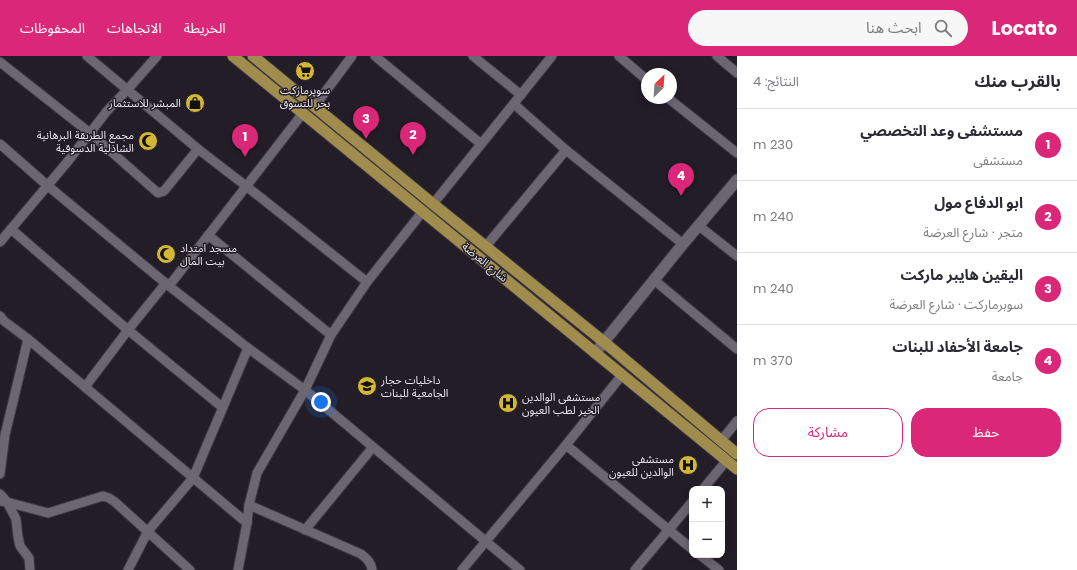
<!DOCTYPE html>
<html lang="ar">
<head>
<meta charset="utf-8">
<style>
	body { margin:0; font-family:Poppins,"Noto Sans Arabic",sans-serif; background:#f7f7f7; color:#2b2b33; direction:rtl }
	.controls { position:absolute; right:12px; bottom:12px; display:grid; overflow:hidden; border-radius:8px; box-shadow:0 2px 10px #0003 }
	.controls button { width:36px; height:36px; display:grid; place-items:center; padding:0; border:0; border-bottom:1px solid #e1e1e2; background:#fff; color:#2b2b33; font:20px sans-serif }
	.compass { position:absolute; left:641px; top:12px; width:36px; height:36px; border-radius:50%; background:#fff; box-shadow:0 2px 10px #0003; rotate:25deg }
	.you { position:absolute; left:321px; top:346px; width:14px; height:14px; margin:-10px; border:3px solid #fff; border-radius:50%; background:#1a73e8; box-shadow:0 0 0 6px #1a73e833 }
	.badge { display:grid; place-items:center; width:26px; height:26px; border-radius:50%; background:#db2777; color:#fff; font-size:13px; font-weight:700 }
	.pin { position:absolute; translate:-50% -33px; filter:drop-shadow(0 1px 2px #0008) }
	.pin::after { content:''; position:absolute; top:21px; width:14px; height:12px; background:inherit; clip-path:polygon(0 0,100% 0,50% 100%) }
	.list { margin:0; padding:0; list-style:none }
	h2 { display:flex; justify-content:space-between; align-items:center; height:52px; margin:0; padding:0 16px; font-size:17px }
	h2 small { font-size:13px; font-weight:400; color:#7c7c81 }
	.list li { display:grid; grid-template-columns:26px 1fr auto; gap:12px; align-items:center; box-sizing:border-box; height:72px; padding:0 16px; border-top:1px solid #e1e1e2 }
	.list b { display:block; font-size:15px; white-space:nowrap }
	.list p { margin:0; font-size:13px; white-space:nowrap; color:#7c7c81 }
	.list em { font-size:13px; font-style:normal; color:#7c7c81 }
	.actions { display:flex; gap:8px; padding:12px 16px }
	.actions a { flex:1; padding:9px 0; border:1px solid #db2777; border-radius:16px; text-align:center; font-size:14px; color:#db2777 }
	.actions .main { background:#db2777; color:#fff }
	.icon { flex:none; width:22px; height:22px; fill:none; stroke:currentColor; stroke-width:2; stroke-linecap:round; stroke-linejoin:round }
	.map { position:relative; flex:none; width:737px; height:514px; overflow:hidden; direction:ltr }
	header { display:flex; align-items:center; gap:24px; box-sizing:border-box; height:56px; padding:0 20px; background:#db2777; color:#fff }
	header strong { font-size:19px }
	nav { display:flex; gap:22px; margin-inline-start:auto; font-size:14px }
	.search { width:280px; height:36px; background:#f7f7f7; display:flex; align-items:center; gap:10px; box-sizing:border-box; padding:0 14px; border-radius:22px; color:#7c7c81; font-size:15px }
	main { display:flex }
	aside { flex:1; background:#fff }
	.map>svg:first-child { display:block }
</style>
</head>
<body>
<header>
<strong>Locato</strong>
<div class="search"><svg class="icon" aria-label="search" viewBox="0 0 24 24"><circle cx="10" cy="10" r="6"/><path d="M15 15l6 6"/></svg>ابحث هنا</div>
<nav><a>الخريطة</a><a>الاتجاهات</a><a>المحفوظات</a></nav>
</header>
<main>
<aside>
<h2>بالقرب منك<small>النتائج: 4</small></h2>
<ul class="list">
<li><span class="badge">1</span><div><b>مستشفى وعد التخصصي</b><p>مستشفى</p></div><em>230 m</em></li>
<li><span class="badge">2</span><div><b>ابو الدفاع مول</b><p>متجر · شارع العرضة</p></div><em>240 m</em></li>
<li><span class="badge">3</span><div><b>اليقين هايبر ماركت</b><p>سوبرماركت · شارع العرضة</p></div><em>240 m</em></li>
<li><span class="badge">4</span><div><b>جامعة الأحفاد للبنات</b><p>جامعة</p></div><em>370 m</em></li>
</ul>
<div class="actions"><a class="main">حفظ</a><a>مشاركة</a></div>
</aside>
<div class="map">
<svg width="737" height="514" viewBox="0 0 737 514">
	<rect width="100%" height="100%" fill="#221d27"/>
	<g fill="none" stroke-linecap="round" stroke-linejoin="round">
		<!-- minor casing -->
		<g stroke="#3c3740" stroke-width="11">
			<g id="minor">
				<path d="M 87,0 L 198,93 L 246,130 L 367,226"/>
				<path d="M 375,0 L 481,88"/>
				<path d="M 473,0 L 521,39"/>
				<path d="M 619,0 L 647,24"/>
				<path d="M 717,0 L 737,17"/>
				<path d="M 0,6 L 90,77 L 158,137 L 164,135 L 198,93"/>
				<path d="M 668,42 L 737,97"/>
				<path d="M 514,48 L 566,94 L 683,188"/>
				<path d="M 314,51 L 352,0"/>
				<path d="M 0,88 L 48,130 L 169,230 L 248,292 L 305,334 L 520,514"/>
				<path d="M 433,148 L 552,0"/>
				<path d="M 699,170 L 737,200"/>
				<path d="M 11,173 L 128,274 L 222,351"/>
				<path d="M 208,179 L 331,279"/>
				<path d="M 0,186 L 69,104 L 107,55 L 127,34 L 157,0"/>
				<path d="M 486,190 L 566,94"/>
				<path d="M 654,224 L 737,293"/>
				<path d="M 169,230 L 303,57"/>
				<path d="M 0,260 L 4,265 L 28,283 L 85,331 L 247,467"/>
				<path d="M 85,331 L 128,274 L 166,227"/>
				<path d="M 721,385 L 737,365"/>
				<path d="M 566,389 L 692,493"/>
				<path d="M 0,418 L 5,379 L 28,283"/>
				<path d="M 703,433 L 727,404"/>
				<path d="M 0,438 L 7,446 L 16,463 L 18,481 L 20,490 L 29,502 L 30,514"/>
				<path d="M 0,445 L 7,446 L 48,457 L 103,440 L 109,442 L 115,446 L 190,514"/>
				<path d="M 249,449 L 361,498 C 367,503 371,506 372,514"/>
				<path d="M 305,474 L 373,391"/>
				<path d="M 700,499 L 719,514"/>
				<path d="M 128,514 L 148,475 L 193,422 L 248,292"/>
				<path d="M 238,514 L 247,467 L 249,449 L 257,417 L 305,334 L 331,279 L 367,226 L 423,155"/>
				<path d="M 462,514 L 566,389 L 622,319"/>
				<path d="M 635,514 L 692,446"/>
			</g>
		</g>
		<!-- tertiary casing -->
		<g stroke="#3c3740" stroke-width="13">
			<path id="tertiary" d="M 595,297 L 683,188 L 737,124"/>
		</g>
		<!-- primary casing -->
		<g stroke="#3c3740" stroke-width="13">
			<g id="primary">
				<path d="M 233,0 L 737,413"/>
				<path d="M 253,0 L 433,148 L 604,286 L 737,398"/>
			</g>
		</g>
		<!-- minor -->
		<use href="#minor" stroke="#6c6572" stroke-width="9"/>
		<!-- tertiary -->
		<use href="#tertiary" stroke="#6c6572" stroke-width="11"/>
		<!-- primary -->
		<use href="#primary" stroke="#a08d4d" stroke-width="11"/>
	</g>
	<!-- icons -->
	<defs>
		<g id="supermarket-disc" transform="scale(1)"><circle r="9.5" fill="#d4b635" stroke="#221d27"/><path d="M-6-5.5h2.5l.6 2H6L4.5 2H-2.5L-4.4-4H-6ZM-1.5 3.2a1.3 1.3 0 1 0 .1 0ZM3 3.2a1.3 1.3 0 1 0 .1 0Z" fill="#111"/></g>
		<g id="shop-disc" transform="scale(1)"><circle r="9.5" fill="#d4b635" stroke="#221d27"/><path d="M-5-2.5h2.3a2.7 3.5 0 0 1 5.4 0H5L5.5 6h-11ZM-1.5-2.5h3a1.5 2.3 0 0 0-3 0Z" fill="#111"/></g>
		<g id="mosque-disc" transform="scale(1)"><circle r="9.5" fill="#d4b635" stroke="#221d27"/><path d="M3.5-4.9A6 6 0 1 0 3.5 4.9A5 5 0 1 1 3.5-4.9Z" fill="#111"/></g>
		<g id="university-disc" transform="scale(1)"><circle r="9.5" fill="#d4b635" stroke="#221d27"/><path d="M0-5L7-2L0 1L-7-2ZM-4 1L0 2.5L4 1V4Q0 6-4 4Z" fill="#111"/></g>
		<g id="hospital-disc" transform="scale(1)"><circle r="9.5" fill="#d4b635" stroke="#221d27"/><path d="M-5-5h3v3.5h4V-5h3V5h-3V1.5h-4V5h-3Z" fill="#111"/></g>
	</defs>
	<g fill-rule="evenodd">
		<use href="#supermarket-disc" x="305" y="15"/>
		<use href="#shop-disc" x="195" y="47"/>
		<use href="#mosque-disc" x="148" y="85"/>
		<use href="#mosque-disc" x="166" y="198"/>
		<use href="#university-disc" x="367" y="330"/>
		<use href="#hospital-disc" x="508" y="347"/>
		<use href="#hospital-disc" x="688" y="409"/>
	</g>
	<g text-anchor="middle" stroke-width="3" stroke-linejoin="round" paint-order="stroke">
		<!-- poi labels -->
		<g font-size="11" fill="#e7e3ea" stroke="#221d27" text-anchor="end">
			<text x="305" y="38" text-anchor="middle">سوپرمارکت<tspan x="305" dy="13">بحر للتسوق</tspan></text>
			<text x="181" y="51">المبشر للاستثمار</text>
			<text x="134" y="83">مجمع الطريقة البرهانية<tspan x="134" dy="13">الشاذلية الدسوقية</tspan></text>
			<text x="180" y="196" text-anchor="start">مسجد امتداد<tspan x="180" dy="13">بيت المال</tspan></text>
			<text x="381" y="328" text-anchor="start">داخليات حجار<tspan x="381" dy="13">الجامعية للبنات</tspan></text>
			<text x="522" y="345" text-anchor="start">مستشفى الوالدين<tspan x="522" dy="13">الخير لطب العيون</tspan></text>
			<text x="674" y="407">مستشفى<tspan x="674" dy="13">الوالدين للعيون</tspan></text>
		</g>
		<!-- street labels -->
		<g font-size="11" fill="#e7e3ea" stroke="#221d27">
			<text transform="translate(485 206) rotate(39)" y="4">شارع العرضة</text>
		</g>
	</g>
</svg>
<div class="controls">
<button>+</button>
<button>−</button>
</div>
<svg class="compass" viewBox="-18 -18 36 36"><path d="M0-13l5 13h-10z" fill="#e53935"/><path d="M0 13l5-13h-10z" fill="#7c7c81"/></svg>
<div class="you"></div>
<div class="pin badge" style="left:245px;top:101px">1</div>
<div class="pin badge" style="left:413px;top:99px">2</div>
<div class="pin badge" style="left:366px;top:83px">3</div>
<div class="pin badge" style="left:681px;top:140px">4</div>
</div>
</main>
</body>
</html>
